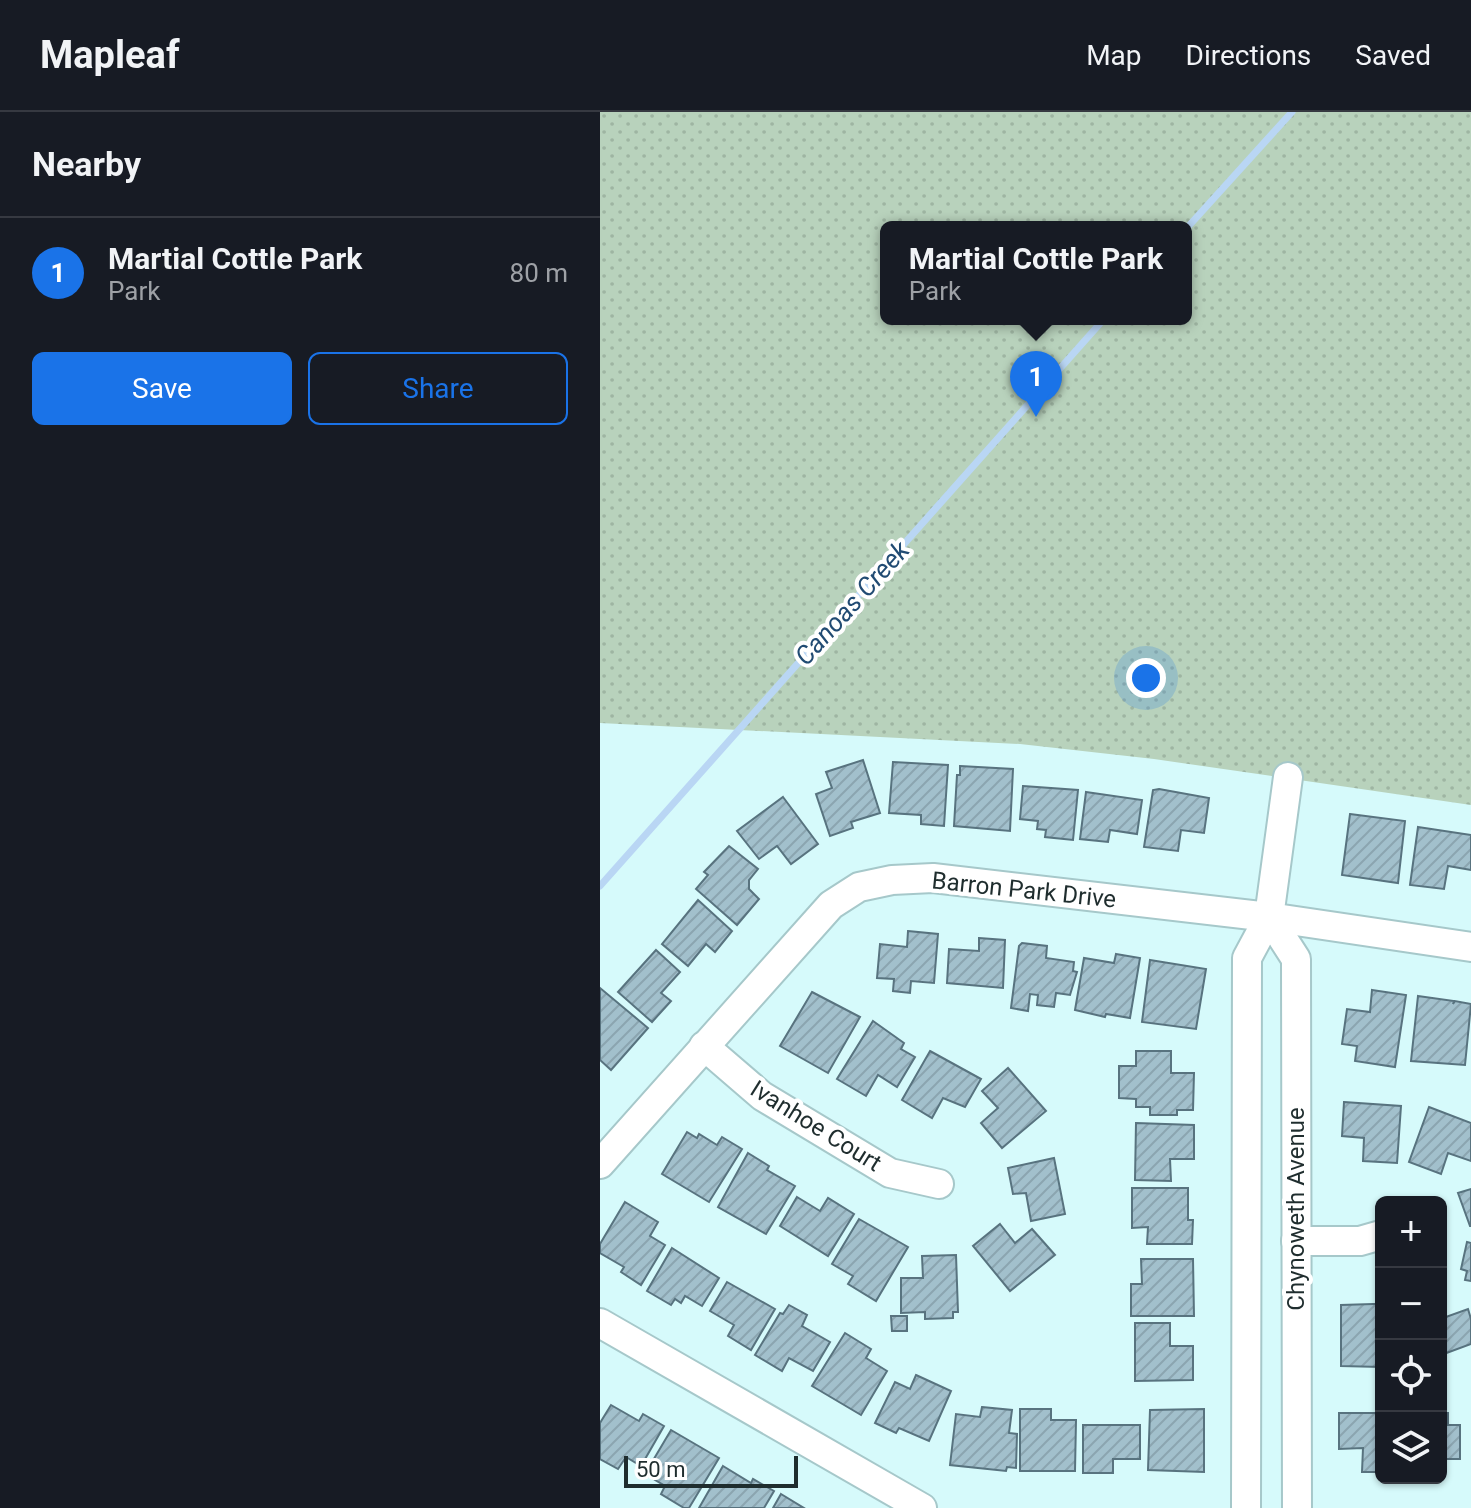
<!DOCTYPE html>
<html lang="en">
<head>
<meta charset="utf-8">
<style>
	body { margin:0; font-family:Roboto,sans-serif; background:#20242c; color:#f1f3f6 }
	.controls { position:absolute; right:24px; bottom:24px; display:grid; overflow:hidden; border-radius:12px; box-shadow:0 2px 6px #0004 }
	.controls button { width:72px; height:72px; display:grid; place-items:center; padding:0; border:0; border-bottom:2px solid #363941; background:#171b24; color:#f1f3f6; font:40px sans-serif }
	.scale { position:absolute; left:24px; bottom:20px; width:174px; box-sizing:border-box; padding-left:8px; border:4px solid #1f2d2e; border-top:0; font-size:22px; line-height:28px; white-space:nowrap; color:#1f2d2e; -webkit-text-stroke:6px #fff; paint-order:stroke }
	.you { position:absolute; left:546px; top:566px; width:28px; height:28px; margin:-20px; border:6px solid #fff; border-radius:50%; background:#1a73e8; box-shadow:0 0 0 12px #1a73e833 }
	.badge { display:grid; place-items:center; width:52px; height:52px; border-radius:50%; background:#1a73e8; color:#fff; font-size:26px; font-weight:700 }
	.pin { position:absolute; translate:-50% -66px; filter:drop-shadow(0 2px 4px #0008) }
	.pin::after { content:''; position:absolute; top:42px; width:28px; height:24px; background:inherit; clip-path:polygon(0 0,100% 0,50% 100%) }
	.popup { position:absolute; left:280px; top:109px; width:312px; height:104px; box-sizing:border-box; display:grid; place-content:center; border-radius:12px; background:#171b24; filter:drop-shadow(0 2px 6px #0005); font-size:26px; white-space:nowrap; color:#9ea1a6 }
	.popup b { font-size:30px; color:#f1f3f6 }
	.popup::after { content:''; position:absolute; left:50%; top:100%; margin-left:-16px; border:16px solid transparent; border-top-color:#171b24 }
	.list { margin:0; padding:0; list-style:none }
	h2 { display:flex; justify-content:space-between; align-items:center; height:104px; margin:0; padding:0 32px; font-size:34px }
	h2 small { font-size:26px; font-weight:400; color:#9ea1a6 }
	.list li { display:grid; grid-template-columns:52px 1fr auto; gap:24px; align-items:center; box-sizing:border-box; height:112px; padding:0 32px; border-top:2px solid #363941 }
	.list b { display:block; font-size:30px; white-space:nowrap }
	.list p { margin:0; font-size:26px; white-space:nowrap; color:#9ea1a6 }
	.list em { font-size:26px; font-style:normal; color:#9ea1a6 }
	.actions { display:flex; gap:16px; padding:24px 32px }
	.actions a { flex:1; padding:18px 0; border:2px solid #1a73e8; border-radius:12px; text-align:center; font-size:28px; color:#1a73e8 }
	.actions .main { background:#1a73e8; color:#fff }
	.icon { flex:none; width:44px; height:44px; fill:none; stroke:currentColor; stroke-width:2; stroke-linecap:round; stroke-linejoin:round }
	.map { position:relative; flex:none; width:871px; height:1396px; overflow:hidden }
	header { display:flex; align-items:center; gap:48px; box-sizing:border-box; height:112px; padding:0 40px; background:#171b24; border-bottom:2px solid #363941 }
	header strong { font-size:38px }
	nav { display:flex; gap:44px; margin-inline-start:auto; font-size:28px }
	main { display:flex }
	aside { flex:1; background:#171b24 }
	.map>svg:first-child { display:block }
</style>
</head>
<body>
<header>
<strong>Mapleaf</strong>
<nav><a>Map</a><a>Directions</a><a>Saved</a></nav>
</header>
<main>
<aside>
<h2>Nearby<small></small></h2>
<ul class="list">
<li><span class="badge">1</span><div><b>Martial Cottle Park</b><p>Park</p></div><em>80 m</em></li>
</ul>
<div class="actions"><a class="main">Save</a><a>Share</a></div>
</aside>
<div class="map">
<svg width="871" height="1396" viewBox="0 0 871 1396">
	<defs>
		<pattern id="park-dots" width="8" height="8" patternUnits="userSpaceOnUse" patternTransform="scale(2)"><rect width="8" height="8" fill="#b8d2bc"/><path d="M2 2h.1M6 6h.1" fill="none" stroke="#9eb5a2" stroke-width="1.8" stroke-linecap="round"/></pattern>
		<pattern id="building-hatch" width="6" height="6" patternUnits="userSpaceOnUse" patternTransform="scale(2)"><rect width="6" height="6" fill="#a2c0cc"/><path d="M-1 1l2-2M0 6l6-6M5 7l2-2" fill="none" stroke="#8ba5b0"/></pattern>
	</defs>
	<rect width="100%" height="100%" fill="#d6fafb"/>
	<!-- park -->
	<path fill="url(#park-dots)" fill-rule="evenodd" d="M 0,0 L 871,0 L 871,693 L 554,647 L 420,632 L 0,611 ZM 286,115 L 586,115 L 586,207 L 286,207 Z"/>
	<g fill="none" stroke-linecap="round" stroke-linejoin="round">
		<!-- stream -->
		<g stroke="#b9d6f4" stroke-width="7">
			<path d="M 586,117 L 692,0"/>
			<path d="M 0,774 L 504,207"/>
		</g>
	</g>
	<!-- building -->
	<g fill="url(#building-hatch)" stroke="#58737f" stroke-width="2">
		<path d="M 263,648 L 280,701 L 251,710 L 253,716 L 230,724 L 216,682 L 232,676 L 226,660 Z"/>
		<path d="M 293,650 L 348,653 L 344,714 L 321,712 L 321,703 L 289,701 Z"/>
		<path d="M 360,654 L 413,657 L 410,719 L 354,714 L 357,663 L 360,663 Z"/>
		<path d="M 423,674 L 478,678 L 473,728 L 445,725 L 446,718 L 437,717 L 438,709 L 420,707 Z"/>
		<path d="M 559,677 L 609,686 L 604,721 L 581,718 L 578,739 L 544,735 L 553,678 Z"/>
		<path d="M 486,680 L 542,688 L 537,722 L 510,718 L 508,730 L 480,727 Z"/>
		<path d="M 183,685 L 218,732 L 191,752 L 177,734 L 159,747 L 137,719 Z"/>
		<path d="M 750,702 L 805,709 L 798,771 L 742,763 Z"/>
		<path d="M 818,715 L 871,723 L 871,758 L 848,754 L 844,777 L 810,773 Z"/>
		<path d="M 129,734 L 158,757 L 149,768 L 149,777 L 159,787 L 137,813 L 96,777 L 108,763 L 104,760 Z"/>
		<path d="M 98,788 L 132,819 L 115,840 L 106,832 L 88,854 L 62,832 Z"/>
		<path d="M 308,819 L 338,822 L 334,871 L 311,869 L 310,881 L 293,879 L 294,867 L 277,866 L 280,832 L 307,835 Z"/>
		<path d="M 379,826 L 405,828 L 403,876 L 347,871 L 349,837 L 379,839 Z"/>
		<path d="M 422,831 L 447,834 L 446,846 L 474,850 L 473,859 L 477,860 L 470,883 L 456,881 L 454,895 L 437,893 L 438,883 L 430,882 L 428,899 L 411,896 L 419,834 Z"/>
		<path d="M 56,838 L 80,860 L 61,881 L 71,889 L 52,910 L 18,880 Z"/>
		<path d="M 516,842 L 540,846 L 530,906 L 506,902 L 505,905 L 475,898 L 484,846 L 514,851 Z"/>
		<path d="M 550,848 L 606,857 L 596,917 L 542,910 Z"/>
		<path d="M 0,876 L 48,916 L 11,958 L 0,948 Z"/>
		<path d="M 772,878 L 806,883 L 795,955 L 755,949 L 757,934 L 742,932 L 747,897 L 770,900 Z"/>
		<path d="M 212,880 L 260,905 L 228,961 L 180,934 Z"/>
		<path d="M 818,884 L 854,889 L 853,892 L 855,889 L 871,892 L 865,953 L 811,949 Z"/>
		<path d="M 273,909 L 304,931 L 301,937 L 315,945 L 297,975 L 278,963 L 266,984 L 237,967 Z"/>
		<path d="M 330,939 L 381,967 L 365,995 L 343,986 L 332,1006 L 302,988 Z"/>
		<path d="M 536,939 L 571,939 L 571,961 L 594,961 L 593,998 L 577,998 L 577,1003 L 550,1003 L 550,995 L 536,995 L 536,987 L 519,986 L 519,954 L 536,954 Z"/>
		<path d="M 408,956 L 446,999 L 402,1036 L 381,1011 L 398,996 L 382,979 Z"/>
		<path d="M 744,990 L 801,994 L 797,1051 L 763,1049 L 764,1026 L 742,1024 Z"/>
		<path d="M 829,995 L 871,1011 L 871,1049 L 848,1041 L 841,1062 L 809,1050 Z"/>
		<path d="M 536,1011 L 594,1013 L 594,1047 L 570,1047 L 571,1069 L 535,1068 Z"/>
		<path d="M 87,1020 L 97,1026 L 99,1022 L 117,1033 L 122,1025 L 142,1037 L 109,1090 L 62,1062 Z"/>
		<path d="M 148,1041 L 169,1054 L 167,1058 L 195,1074 L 166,1122 L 118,1095 Z"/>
		<path d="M 454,1046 L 465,1102 L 431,1109 L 426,1081 L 413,1082 L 408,1056 Z"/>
		<path d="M 532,1076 L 588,1076 L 588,1108 L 593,1108 L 592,1132 L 547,1132 L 548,1115 L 532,1116 Z"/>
		<path d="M 871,1077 L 871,1114 L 870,1114 L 858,1081 Z"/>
		<path d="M 197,1085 L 220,1099 L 228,1086 L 254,1102 L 228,1144 L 180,1114 Z"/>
		<path d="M 25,1090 L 58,1110 L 50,1124 L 65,1133 L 41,1173 L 21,1160 L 24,1155 L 0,1141 L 0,1132 Z"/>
		<path d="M 259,1107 L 308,1135 L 276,1189 L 248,1172 L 253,1164 L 232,1152 Z"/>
		<path d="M 400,1112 L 415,1131 L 432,1117 L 455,1143 L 410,1179 L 373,1134 Z"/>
		<path d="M 867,1130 L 871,1131 L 871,1169 L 865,1168 L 867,1159 L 861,1157 Z"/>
		<path d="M 72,1136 L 119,1166 L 102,1194 L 85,1184 L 81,1191 L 75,1187 L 71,1193 L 47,1179 Z"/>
		<path d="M 356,1143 L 358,1200 L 353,1200 L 353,1206 L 325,1207 L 325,1200 L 301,1201 L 301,1166 L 323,1166 L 322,1144 Z"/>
		<path d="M 541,1147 L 593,1147 L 594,1204 L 531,1204 L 531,1172 L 542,1172 Z"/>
		<path d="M 127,1170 L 175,1197 L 151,1238 L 128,1224 L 134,1213 L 110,1199 Z"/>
		<path d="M 841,1191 L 846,1205 L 868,1197 L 871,1207 L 871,1232 L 841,1243 Z"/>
		<path d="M 773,1192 L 781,1192 L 781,1255 L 741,1254 L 741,1193 Z"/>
		<path d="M 189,1193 L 207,1203 L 202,1214 L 230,1230 L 213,1259 L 189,1246 L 182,1259 L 155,1243 L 180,1201 L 183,1202 Z"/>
		<path d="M 291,1204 L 307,1204 L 307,1219 L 292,1219 Z"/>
		<path d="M 535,1211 L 570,1211 L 570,1234 L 593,1234 L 593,1268 L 535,1269 Z"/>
		<path d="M 245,1221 L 271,1237 L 266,1246 L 287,1259 L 261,1303 L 212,1274 Z"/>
		<path d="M 316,1263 L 351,1279 L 329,1329 L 299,1316 L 296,1321 L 275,1311 L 295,1270 L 310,1277 Z"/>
		<path d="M 11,1293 L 39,1309 L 43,1302 L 64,1314 L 41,1354 L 26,1345 L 18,1357 L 0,1347 L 0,1311 Z"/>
		<path d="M 382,1295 L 412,1298 L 409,1321 L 417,1322 L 416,1356 L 407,1355 L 406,1359 L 350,1353 L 356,1302 L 380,1305 Z"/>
		<path d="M 420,1297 L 451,1297 L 451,1308 L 476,1308 L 475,1359 L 420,1359 Z"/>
		<path d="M 604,1297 L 604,1360 L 548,1358 L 550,1298 Z"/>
		<path d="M 739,1301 L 781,1301 L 781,1360 L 762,1360 L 763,1336 L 739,1337 Z"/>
		<path d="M 841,1301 L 848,1301 L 848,1313 L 860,1313 L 860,1347 L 842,1347 L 842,1354 Z"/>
		<path d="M 483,1313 L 540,1313 L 540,1347 L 513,1347 L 513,1361 L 483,1361 Z"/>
		<path d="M 71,1318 L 119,1346 L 89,1396 L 84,1396 L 61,1382 L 65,1374 L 45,1362 Z"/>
		<path d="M 123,1354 L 151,1371 L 153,1367 L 174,1379 L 164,1396 L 99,1396 Z"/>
		<path d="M 181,1382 L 204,1396 L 173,1396 Z"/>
	</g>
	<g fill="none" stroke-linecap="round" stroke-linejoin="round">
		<!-- street casing -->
		<g stroke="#a6c8ca" stroke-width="32">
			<g id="street">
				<path d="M 669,805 L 696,847 L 697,1396"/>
				<path d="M 104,934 L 162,984 L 290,1061 L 339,1072"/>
				<path d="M 0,1052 L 231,793 L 259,775 L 292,768 L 333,766 L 669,805 L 871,835"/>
				<path d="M 696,1129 L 760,1129 L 781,1123"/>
				<path d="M 0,1211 L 322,1396"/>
				<path d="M 646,1396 L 647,846 L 669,805 L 688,665"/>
			</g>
		</g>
		<!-- street -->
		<use href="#street" stroke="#fff" stroke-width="28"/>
	</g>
	<g text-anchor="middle" stroke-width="8" stroke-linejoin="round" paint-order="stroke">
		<!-- street labels -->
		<g font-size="24" fill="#1f2d2e" stroke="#fff">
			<text transform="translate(424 778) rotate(6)" y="8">Barron Park Drive</text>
			<text transform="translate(216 1014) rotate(32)" y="8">Ivanhoe Court</text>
			<text transform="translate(696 1097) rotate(-90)" y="8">Chynoweth Avenue</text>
		</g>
		<!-- water labels -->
		<g font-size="26" font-style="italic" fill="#214b73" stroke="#fff">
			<text transform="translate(252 491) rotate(-48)" y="9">Canoas Creek</text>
		</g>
	</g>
</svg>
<div class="controls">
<button>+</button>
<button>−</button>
<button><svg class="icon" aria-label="locate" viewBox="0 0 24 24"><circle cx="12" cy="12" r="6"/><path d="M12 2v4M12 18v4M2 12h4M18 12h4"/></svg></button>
<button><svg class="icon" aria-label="layers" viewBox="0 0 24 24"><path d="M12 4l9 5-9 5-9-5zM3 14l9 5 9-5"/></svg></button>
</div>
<div class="scale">50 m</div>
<div class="you"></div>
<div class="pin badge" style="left:436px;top:305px">1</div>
<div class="popup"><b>Martial Cottle Park</b>Park</div>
</div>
</main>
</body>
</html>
